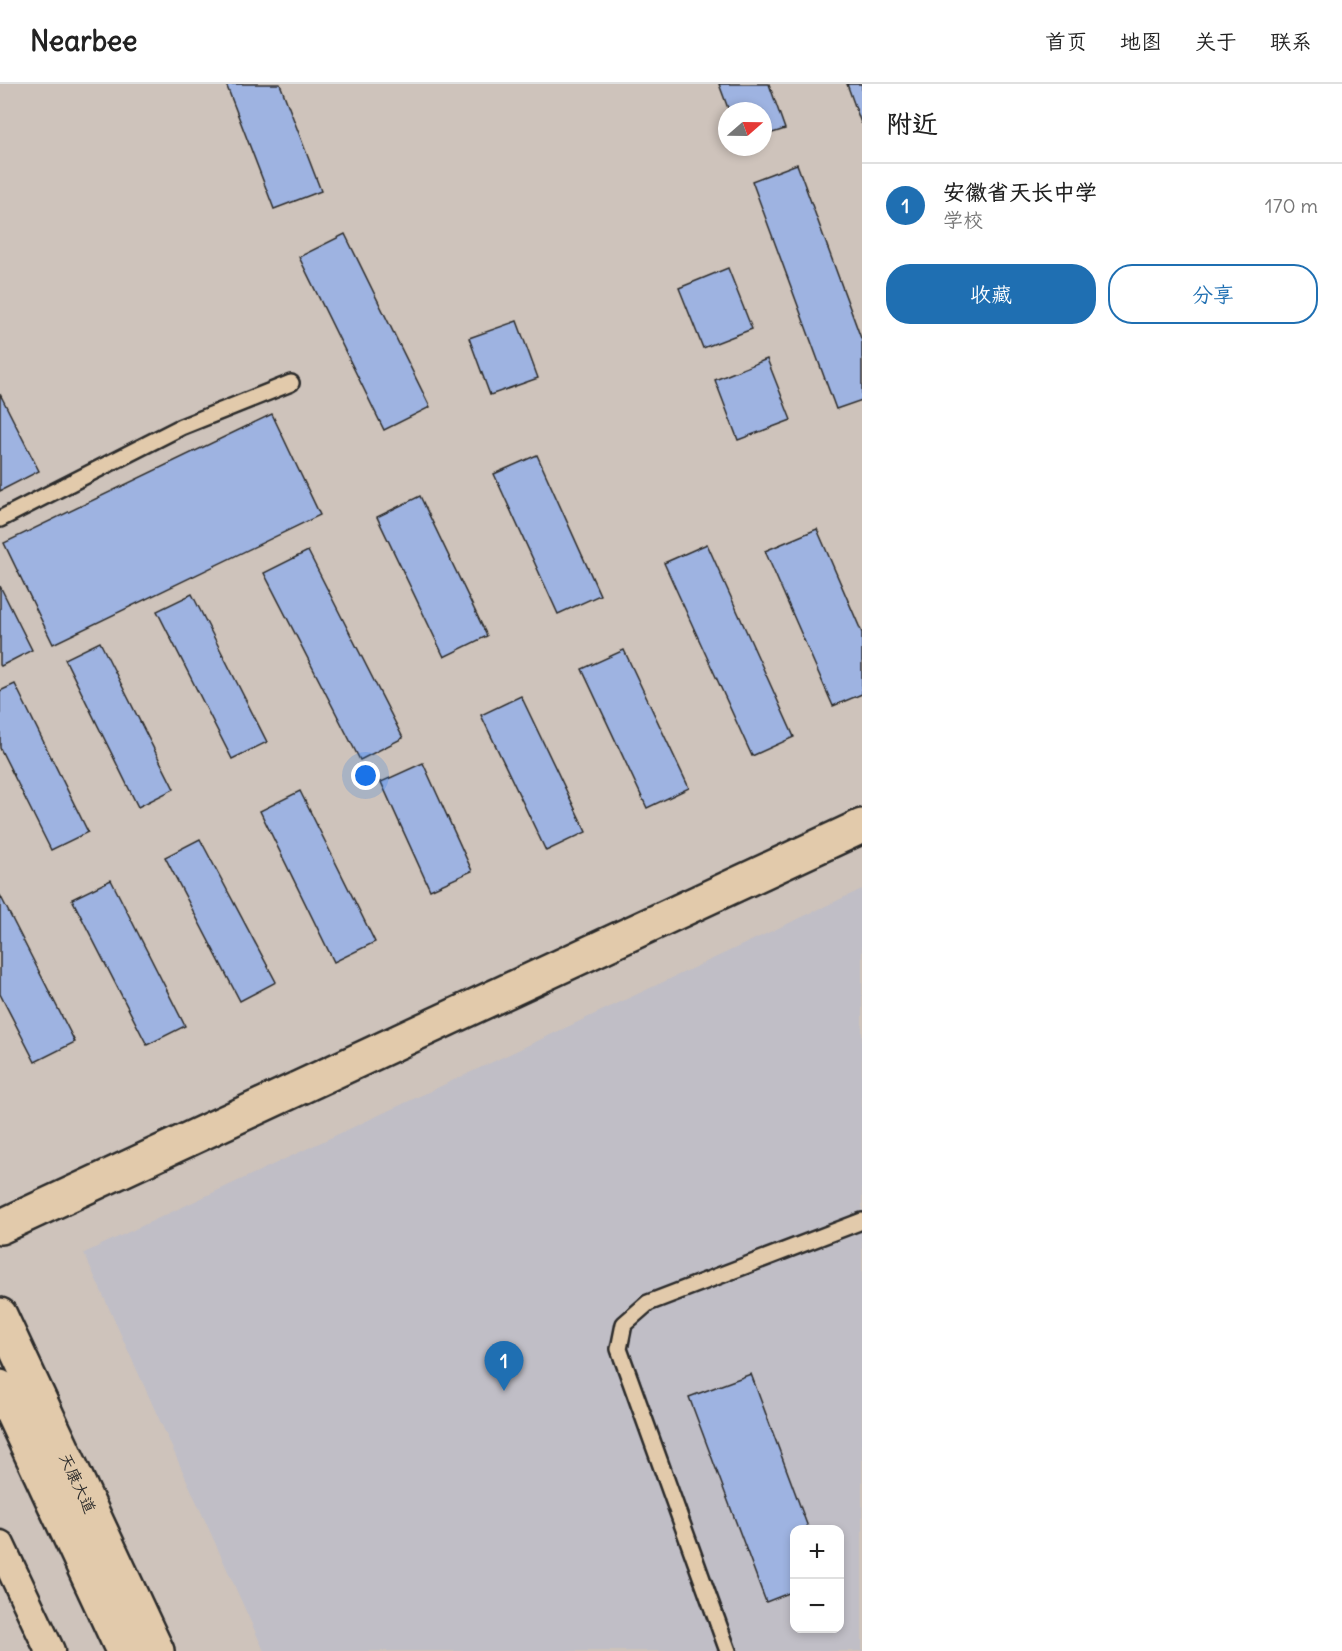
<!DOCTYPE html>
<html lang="zh">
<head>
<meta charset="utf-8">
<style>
	body { margin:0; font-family:Delius,"LXGW WenKai TC",sans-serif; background:#f2f2f2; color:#222 }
	.controls { position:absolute; right:18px; bottom:18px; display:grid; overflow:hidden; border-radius:12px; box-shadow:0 3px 9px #0003 }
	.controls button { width:54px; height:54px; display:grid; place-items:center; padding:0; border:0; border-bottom:2px solid #e0e0e0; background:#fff; color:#222; font:30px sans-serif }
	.compass { position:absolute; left:718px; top:18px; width:54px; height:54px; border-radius:50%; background:#fff; box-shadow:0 3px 9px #0003; rotate:70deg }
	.you { position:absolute; left:366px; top:692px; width:21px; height:21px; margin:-15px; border:4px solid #fff; border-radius:50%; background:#1a73e8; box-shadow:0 0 0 9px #1a73e833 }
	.badge { display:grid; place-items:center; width:39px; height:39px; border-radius:50%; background:#1f6fb2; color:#fff; font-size:20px; font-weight:700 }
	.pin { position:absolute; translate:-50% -50px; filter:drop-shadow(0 2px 3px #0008) }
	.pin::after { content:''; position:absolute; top:32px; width:21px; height:18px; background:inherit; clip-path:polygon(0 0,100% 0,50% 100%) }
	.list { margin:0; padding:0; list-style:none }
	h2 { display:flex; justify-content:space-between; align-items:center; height:78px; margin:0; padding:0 24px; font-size:26px }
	h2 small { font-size:20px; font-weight:400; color:#767676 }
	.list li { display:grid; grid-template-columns:39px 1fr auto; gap:18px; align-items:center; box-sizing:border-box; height:84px; padding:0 24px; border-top:2px solid #e0e0e0 }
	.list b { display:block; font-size:22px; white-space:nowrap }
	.list p { margin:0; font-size:20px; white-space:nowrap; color:#767676 }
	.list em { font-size:20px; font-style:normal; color:#767676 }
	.actions { display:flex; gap:12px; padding:18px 24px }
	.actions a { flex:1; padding:14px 0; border:2px solid #1f6fb2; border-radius:24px; text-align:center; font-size:21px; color:#1f6fb2 }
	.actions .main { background:#1f6fb2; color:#fff }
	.map { position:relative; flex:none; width:862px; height:1567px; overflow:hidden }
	header { display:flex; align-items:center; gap:36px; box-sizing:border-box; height:84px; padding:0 30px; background:#fff; border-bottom:2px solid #e0e0e0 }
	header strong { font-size:28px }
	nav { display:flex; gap:33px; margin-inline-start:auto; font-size:21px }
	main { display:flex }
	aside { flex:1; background:#fff }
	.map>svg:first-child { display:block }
</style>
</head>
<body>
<header>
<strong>Nearbee</strong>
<nav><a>首页</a><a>地图</a><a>关于</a><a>联系</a></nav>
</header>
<main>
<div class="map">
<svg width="862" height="1567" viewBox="0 0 862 1567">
	<rect width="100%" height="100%" fill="#cec3bb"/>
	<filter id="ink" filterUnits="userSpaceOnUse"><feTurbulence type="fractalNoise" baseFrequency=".0167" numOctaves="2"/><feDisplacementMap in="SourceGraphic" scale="12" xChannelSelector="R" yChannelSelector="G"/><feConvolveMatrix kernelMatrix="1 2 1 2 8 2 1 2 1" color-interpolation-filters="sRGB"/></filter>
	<g filter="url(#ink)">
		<!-- built -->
		<path fill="#c0bec6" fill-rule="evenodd" d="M 862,805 L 862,1567 L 264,1567 L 84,1169 ZM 794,1446 L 840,1446 L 840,1544 L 794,1544 Z"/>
		<!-- building -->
		<g fill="#9eb3e1" stroke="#2b2b2b" stroke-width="1.5">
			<path d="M 226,0 L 280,0 L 321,107 L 274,125 Z"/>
			<path d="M 719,0 L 769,0 L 785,45 L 763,52 L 763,27 L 729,27 Z"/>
			<path d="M 847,0 L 862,0 L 862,39 L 861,39 Z"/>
			<path d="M 797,80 L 862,257 L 862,316 L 836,325 L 752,97 Z"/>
			<path d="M 345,150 L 430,323 L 384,346 L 299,173 Z"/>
			<path d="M 728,184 L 752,245 L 703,264 L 679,204 Z"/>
			<path d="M 517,237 L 538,294 L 490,311 L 469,254 Z"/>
			<path d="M 767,275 L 791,336 L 738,356 L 715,296 Z"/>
			<path d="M 0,310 L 39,387 L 0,407 Z"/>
			<path d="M 272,330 L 320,431 L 53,560 L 4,459 Z"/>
			<path d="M 537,371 L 600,511 L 558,530 L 494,390 Z"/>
			<path d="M 420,412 L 487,552 L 444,573 L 377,433 Z"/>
			<path d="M 817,445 L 862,549 L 862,610 L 833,622 L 765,467 Z"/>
			<path d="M 707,460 L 794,653 L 752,672 L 664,479 Z"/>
			<path d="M 308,467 L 403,654 L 360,676 L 264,489 Z"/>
			<path d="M 0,502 L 32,566 L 1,582 L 0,581 Z"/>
			<path d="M 192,510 L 267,658 L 232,675 L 157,527 Z"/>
			<path d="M 100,558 L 174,705 L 138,723 L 65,575 Z"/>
			<path d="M 624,566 L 689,704 L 647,724 L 582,585 Z"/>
			<path d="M 15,600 L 88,748 L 51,766 L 0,664 L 0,607 Z"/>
			<path d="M 521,612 L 586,748 L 546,767 L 481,631 Z"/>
			<path d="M 423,679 L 472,787 L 430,806 L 381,698 Z"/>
			<path d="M 300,707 L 375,858 L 334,878 L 260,727 Z"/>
			<path d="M 200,755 L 276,898 L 240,917 L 165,773 Z"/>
			<path d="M 111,796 L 185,942 L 147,961 L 72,815 Z"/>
			<path d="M 0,811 L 75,958 L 35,978 L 0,910 Z"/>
			<path d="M 751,1290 L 809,1446 L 794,1446 L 794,1507 L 766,1518 L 689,1313 Z"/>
		</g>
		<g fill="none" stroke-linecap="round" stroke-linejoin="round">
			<!-- service casing -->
			<g stroke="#2b2b2b" stroke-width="20">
				<g id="service">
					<path d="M 0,435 L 181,343 L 291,299"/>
					<path d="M 728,1567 L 619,1265 L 624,1240 L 648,1219 L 862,1137"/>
				</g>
			</g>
			<!-- minor casing -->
			<g stroke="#2b2b2b" stroke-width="33">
				<path id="minor" d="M 0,1461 L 50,1567"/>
			</g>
			<!-- tertiary casing -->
			<g stroke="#2b2b2b" stroke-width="38">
				<path id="tertiary" d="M 0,1143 L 862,742"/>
			</g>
			<!-- primary casing -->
			<g stroke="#2b2b2b" stroke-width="38">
				<g id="primary">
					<path d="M 0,1231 L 157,1567"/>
					<path d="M 0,1303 L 123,1567"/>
				</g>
			</g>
			<!-- service -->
			<use href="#service" stroke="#e2caab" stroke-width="15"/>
			<!-- minor -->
			<use href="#minor" stroke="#e2caab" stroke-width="28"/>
			<!-- tertiary -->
			<use href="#tertiary" stroke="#e2caab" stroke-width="33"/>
			<!-- primary -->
			<use href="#primary" stroke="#e2caab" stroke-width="33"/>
		</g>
	</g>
	<g text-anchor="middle" stroke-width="6" stroke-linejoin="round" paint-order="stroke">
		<!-- street labels -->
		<g font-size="16" fill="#2b2b2b" stroke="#e2caab">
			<text transform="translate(78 1399) rotate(65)" y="6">天康大道</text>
		</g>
	</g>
</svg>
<div class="controls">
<button>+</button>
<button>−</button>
</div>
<svg class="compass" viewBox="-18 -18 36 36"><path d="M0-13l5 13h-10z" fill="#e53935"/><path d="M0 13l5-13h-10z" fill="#767676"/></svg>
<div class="you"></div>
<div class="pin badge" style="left:504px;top:1307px">1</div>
</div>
<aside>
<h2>附近<small></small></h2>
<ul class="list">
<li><span class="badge">1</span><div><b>安徽省天长中学</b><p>学校</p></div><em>170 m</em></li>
</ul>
<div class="actions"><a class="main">收藏</a><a>分享</a></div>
</aside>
</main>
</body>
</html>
